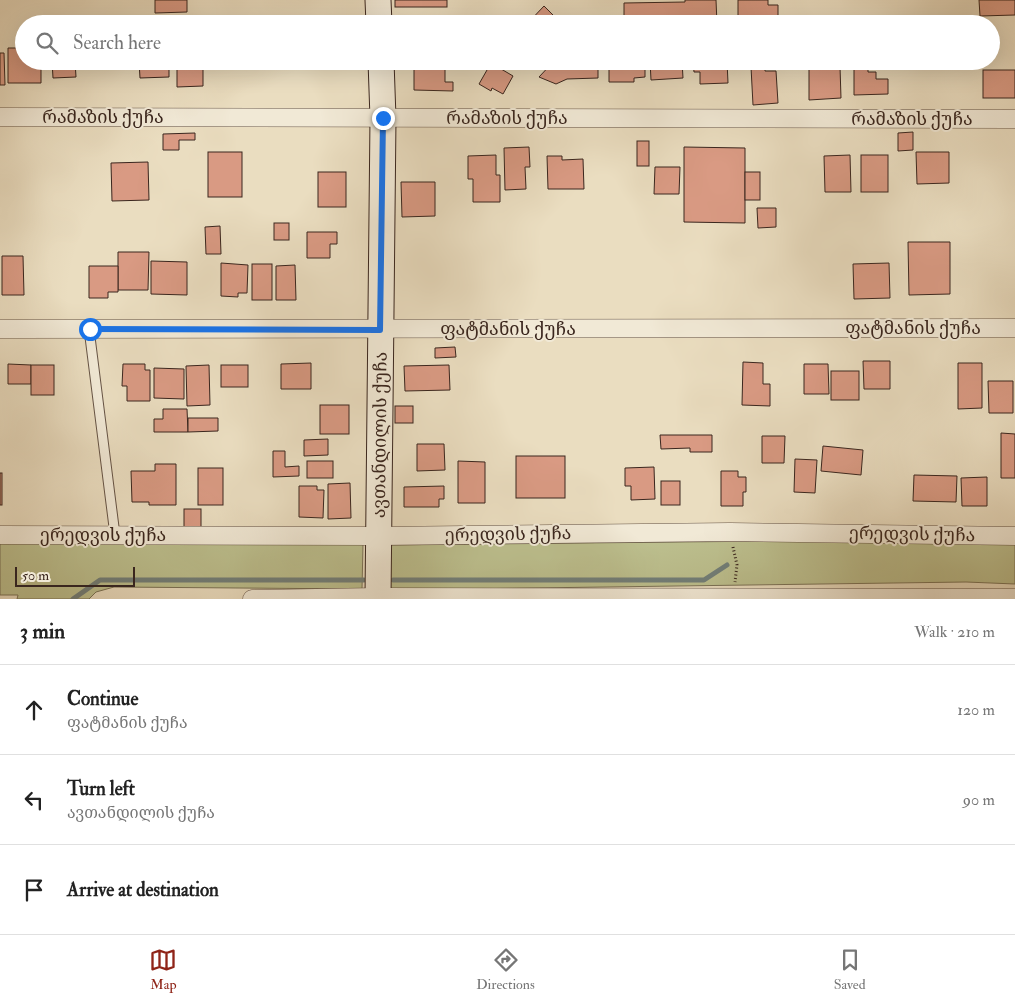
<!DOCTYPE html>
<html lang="en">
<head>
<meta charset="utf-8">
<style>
	body { margin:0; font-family:"IM FELL Double Pica","Noto Serif Georgian",serif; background:#f6f6f6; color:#222 }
	.scale { position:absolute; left:15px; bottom:12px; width:120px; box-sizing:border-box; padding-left:5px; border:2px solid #3a261e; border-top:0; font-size:14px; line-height:18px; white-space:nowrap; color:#3a261e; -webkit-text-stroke:4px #f1e9d6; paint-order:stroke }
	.stop { position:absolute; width:15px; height:15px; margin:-11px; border:4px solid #1a73e8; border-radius:50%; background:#fff }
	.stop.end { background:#1a73e8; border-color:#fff; box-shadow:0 1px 5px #0008 }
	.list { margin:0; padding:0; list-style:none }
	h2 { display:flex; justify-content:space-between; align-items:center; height:65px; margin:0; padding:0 20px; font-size:21px }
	h2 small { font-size:16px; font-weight:400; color:#767676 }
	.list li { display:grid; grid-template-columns:32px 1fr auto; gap:15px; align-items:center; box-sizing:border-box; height:90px; padding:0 20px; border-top:1px solid #e0e0e0 }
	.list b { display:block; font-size:19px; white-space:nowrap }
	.list p { margin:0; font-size:16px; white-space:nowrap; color:#767676 }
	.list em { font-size:16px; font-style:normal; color:#767676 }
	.icon { flex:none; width:28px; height:28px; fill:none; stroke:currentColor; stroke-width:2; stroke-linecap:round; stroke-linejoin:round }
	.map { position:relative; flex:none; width:1015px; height:599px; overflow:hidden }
	.search { position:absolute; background:#fff; box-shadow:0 5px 20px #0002; left:15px; right:15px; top:15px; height:55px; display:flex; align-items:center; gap:12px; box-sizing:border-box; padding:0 18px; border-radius:28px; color:#767676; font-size:19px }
	.sheet { height:335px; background:#fff }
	nav { display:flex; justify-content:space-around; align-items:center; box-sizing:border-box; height:70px; border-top:1px solid #e0e0e0; background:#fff; font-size:14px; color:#767676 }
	nav a { display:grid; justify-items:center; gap:2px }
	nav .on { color:#8f2418 }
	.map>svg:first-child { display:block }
</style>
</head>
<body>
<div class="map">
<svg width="1015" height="599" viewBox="0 0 1015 599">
	<rect width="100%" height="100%" fill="#eaddc0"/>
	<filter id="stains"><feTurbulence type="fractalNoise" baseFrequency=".004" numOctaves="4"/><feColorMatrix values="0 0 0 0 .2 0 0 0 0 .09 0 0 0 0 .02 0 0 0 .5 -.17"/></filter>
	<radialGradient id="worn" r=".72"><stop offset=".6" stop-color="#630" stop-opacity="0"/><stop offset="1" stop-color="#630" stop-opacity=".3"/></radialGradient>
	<!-- green -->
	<g fill="#bcbf8e" stroke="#7b7256">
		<path d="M 775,541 L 1015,542 L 1015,584 L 966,582 L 388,590 L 391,545 Z"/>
		<path d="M 0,543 L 363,544 L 362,589 L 114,587 L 96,592 L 89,599 L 17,599 L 18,595 L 0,595 Z"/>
	</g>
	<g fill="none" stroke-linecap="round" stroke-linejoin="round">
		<!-- stream -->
		<g stroke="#727f79" stroke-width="5">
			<path d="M 393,580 L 704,580 L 727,565"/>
			<path d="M 73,599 L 100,580 L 364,580"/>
		</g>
	</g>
	<!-- building -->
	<g fill="#d99a83" stroke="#3a261e">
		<path d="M 155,0 L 187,0 L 187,12 L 155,13 Z"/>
		<rect x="395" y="0" width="52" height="7"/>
		<path d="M 685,0 L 716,0 L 717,24 L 624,24 L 624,3 L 685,2 Z"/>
		<path d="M 738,0 L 768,0 L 768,5 L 778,5 L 778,24 L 738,24 Z"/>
		<path d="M 979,0 L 1015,0 L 1015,15 L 980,16 Z"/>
		<path d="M 544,6 L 562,24 L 527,24 Z"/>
		<path d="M 8,48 L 24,48 L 24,61 L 41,61 L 41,83 L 8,83 Z"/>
		<path d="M 0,53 L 4,53 L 5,85 L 0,85 Z"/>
		<path d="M 52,61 L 75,61 L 76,77 L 53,78 Z"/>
		<path d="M 139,61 L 169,61 L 169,77 L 140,78 Z"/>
		<path d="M 177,61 L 203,61 L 203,86 L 177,87 Z"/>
		<path d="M 554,61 L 598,61 L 598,78 L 567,79 L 556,84 L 539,77 Z"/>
		<path d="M 609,61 L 645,61 L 645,77 L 634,78 L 634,82 L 609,82 Z"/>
		<path d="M 650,61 L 682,61 L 683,78 L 651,80 Z"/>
		<path d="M 693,61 L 727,61 L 728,83 L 700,84 L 700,72 L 694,72 Z"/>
		<path d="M 491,63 L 513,76 L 503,94 L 492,88 L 491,91 L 479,84 Z"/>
		<path d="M 414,66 L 445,66 L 445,82 L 453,82 L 453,91 L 414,90 Z"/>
		<path d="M 854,66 L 868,66 L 868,72 L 876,72 L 876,79 L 888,79 L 888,94 L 854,95 Z"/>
		<path d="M 751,67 L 765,67 L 765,71 L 776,71 L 778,103 L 753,105 Z"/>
		<path d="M 840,67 L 841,98 L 809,100 L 809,69 Z"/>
		<rect x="983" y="70" width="32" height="28"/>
		<path d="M 913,132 L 913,150 L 898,151 L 898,133 Z"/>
		<path d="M 195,133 L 195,140 L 179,140 L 179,150 L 163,150 L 163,134 Z"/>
		<rect x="637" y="141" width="12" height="25"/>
		<path d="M 529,147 L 530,167 L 525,167 L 526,189 L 505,190 L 504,148 Z"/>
		<path d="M 684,147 L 745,148 L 745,223 L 684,222 Z"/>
		<rect x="208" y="152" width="34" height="45"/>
		<path d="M 916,152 L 949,152 L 949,183 L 917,184 Z"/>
		<path d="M 496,155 L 496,175 L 500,175 L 500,202 L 473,202 L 473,179 L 468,179 L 468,156 Z"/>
		<path d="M 850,155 L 851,192 L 825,192 L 824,156 Z"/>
		<rect x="861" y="155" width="27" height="37"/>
		<path d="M 547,156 L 562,156 L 562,160 L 583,159 L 584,189 L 548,189 Z"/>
		<path d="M 148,162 L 149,200 L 112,201 L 111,163 Z"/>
		<path d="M 655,167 L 680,167 L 679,194 L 654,194 Z"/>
		<rect x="318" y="172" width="28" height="35"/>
		<rect x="745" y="172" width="15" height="28"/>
		<path d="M 401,182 L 435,182 L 435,216 L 402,217 Z"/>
		<path d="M 757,208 L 776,208 L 776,227 L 758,228 Z"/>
		<rect x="274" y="223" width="15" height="17"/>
		<path d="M 220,226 L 221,254 L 206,254 L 205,227 Z"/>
		<path d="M 307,232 L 337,232 L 337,244 L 330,244 L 330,258 L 307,258 Z"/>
		<path d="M 908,242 L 950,242 L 950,294 L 909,295 Z"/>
		<path d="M 118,252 L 149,252 L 148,290 L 118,290 Z"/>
		<path d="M 2,256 L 23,256 L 24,295 L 2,295 Z"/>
		<path d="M 151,261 L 187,262 L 187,295 L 151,294 Z"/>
		<path d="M 221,263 L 248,265 L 247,293 L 238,293 L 238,297 L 221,296 Z"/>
		<path d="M 889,263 L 890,298 L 854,299 L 853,264 Z"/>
		<rect x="252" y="264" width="20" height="36"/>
		<path d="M 295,265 L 296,300 L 276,300 L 276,266 Z"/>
		<path d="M 89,266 L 118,266 L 118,292 L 108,292 L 108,298 L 89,298 Z"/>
		<path d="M 455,347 L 456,357 L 435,358 L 435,348 Z"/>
		<path d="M 863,361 L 890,361 L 890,389 L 864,389 Z"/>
		<path d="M 743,362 L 763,363 L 763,384 L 770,384 L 770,406 L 742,405 Z"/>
		<path d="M 311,363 L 311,389 L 281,389 L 281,364 Z"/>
		<path d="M 958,363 L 982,363 L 982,408 L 958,409 Z"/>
		<path d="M 8,364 L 31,365 L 31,384 L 8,384 Z"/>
		<path d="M 123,364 L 145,364 L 145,370 L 150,370 L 150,401 L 127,401 L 127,386 L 122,386 Z"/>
		<path d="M 804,364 L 828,364 L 829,394 L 804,394 Z"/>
		<rect x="31" y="365" width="23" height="30"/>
		<path d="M 209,365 L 210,405 L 187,406 L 186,366 Z"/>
		<rect x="221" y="365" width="27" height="22"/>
		<path d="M 449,365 L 450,390 L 405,391 L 404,366 Z"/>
		<path d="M 154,368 L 184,369 L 184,399 L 154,398 Z"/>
		<rect x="831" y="371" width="28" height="29"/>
		<path d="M 988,381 L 1013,381 L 1013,413 L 989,413 Z"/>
		<rect x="320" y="405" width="29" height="29"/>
		<rect x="395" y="406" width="18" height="17"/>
		<path d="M 163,409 L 187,409 L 188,432 L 154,432 L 154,419 L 163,419 Z"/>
		<path d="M 188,418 L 218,418 L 218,431 L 188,432 Z"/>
		<path d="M 1001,433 L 1015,434 L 1015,478 L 1001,478 Z"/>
		<path d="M 660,435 L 712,435 L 712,452 L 690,452 L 690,448 L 661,449 Z"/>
		<path d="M 762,436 L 785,436 L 784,463 L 762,463 Z"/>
		<path d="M 328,439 L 328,455 L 304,456 L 304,440 Z"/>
		<path d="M 417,444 L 444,444 L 445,470 L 417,471 Z"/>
		<path d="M 823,446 L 863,450 L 861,475 L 821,471 Z"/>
		<path d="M 273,451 L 285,451 L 285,467 L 299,466 L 299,476 L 273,477 Z"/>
		<rect x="516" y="456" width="49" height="42"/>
		<path d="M 795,459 L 817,460 L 815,493 L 794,492 Z"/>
		<rect x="307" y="461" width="26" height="17"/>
		<path d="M 458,461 L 485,462 L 485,503 L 458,503 Z"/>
		<path d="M 155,464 L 176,464 L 176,505 L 149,505 L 149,502 L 132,502 L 131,471 L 155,471 Z"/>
		<path d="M 654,467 L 655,499 L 631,500 L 631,486 L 625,486 L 625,468 Z"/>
		<rect x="198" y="468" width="25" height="37"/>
		<path d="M 721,471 L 738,471 L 738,477 L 746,477 L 746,492 L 743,492 L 743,506 L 721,506 Z"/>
		<rect x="0" y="473" width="2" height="32"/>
		<path d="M 914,475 L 957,476 L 956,502 L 913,501 Z"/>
		<path d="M 987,477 L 987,506 L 962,506 L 961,478 Z"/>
		<rect x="661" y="481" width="19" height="24"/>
		<path d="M 350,483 L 351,518 L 328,519 L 328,484 Z"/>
		<path d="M 299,486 L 317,486 L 317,490 L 324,490 L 323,518 L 299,517 Z"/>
		<path d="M 444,486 L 444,499 L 439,499 L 439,507 L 404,507 L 404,487 Z"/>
		<rect x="184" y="509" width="17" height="20"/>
	</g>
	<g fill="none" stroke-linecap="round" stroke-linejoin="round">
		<!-- lane casing -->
		<g stroke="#665446" stroke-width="11">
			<path id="lane" d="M 89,329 L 115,535"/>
		</g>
		<!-- street casing -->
		<g stroke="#665446" stroke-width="19">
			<g id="street">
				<path d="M 0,117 L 1015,119"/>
				<path d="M 0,329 L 1015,328"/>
				<path d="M 0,535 L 380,536 L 730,532 L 1015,536"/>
				<path d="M 252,599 L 378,597 L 1015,598"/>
			</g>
		</g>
		<!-- secondary casing -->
		<g stroke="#3a261e" stroke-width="27">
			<g id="secondary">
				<path d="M 378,0 L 379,24"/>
				<path id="s1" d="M 378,599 L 383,118 L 381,61"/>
			</g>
		</g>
		<!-- path -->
		<path stroke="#3a261e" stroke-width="3" stroke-dasharray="1 2.5" stroke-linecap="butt" d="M 733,547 L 737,565 L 735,582"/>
		<!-- lane -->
		<use href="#lane" stroke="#f1e9d6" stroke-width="9"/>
		<!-- street -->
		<use href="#street" stroke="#f1e9d6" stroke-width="18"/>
		<!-- secondary -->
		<use href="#secondary" stroke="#f1e9d6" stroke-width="25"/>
	</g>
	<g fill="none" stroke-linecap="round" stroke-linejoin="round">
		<!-- route -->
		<path stroke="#1a73e8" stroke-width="6" d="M 90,329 L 380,330 L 383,118"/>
	</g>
	<g text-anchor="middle" stroke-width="4" stroke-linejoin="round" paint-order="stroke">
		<!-- street labels -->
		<g font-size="18" fill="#3a261e" stroke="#f1e9d6">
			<text x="103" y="123">რამაზის ქუჩა</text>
			<text x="507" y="124">რამაზის ქუჩა</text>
			<text x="912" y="125">რამაზის ქუჩა</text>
			<text x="913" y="334">ფატმანის ქუჩა</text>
			<text x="508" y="335">ფატმანის ქუჩა</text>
			<text dy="6" stroke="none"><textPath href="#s1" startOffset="164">ავთანდილის ქუჩა</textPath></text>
			<text transform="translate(508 534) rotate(-1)" y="6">ერედვის ქუჩა</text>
			<text transform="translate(912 534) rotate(1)" y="6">ერედვის ქუჩა</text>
			<text x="103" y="541">ერედვის ქუჩა</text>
		</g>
	</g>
	<rect width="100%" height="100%" filter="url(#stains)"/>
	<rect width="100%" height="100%" fill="url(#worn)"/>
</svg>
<div class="scale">50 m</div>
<div class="stop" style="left:90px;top:329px"></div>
<div class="stop end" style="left:383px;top:118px"></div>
<div class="search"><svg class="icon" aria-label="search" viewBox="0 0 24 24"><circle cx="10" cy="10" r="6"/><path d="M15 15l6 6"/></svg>Search here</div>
</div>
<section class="sheet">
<h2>3 min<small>Walk · 210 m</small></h2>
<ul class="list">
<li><svg class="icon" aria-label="ahead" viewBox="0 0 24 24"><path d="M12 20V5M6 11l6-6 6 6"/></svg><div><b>Continue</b><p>ფატმანის ქუჩა</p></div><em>120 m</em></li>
<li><svg class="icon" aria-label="left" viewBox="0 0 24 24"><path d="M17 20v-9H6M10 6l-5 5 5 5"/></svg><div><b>Turn left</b><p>ავთანდილის ქუჩა</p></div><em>90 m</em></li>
<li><svg class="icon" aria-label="arrive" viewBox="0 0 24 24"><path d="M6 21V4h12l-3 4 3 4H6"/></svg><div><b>Arrive at destination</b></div></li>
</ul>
</section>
<nav>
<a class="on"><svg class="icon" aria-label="map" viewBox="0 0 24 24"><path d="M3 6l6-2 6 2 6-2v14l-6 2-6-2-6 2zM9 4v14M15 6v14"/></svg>Map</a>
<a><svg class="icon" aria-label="directions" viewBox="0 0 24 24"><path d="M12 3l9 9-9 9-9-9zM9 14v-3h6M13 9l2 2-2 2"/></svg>Directions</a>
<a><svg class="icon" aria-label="saved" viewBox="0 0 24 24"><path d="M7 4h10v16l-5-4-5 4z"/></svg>Saved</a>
</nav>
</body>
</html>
